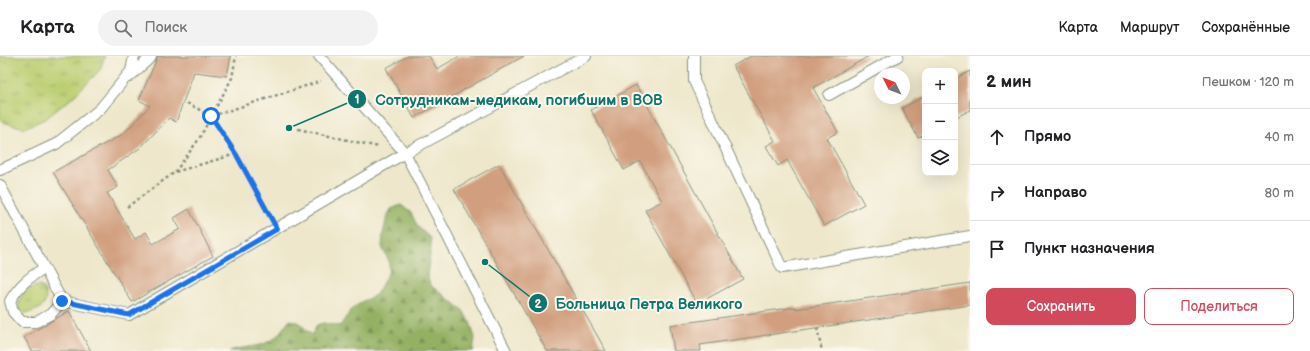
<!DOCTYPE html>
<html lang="ru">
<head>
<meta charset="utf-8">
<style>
	body { margin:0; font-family:"Balsamiq Sans",sans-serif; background:#f2f2f2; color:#202124 }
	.controls { position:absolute; right:12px; top:12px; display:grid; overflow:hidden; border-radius:8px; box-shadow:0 4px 16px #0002 }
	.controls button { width:36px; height:36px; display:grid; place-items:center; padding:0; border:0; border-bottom:1px solid #e0e0e0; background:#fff; color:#202124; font:20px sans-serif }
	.compass { position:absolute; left:874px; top:12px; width:36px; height:36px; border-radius:50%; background:#fff; box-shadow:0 4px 16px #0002; rotate:312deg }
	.stop { position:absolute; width:12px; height:12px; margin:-9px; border:3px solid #1a73e8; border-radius:50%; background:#fff }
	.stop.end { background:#1a73e8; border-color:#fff; box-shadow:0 1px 4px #0008 }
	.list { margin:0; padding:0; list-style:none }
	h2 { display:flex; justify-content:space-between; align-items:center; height:52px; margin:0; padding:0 16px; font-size:17px }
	h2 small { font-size:13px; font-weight:400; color:#757577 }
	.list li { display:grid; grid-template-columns:26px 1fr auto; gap:12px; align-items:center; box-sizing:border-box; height:56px; padding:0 16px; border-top:1px solid #e0e0e0 }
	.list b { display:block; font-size:15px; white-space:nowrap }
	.list em { font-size:13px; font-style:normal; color:#757577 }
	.actions { display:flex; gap:8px; padding:12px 16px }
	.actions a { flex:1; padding:9px 0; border:1px solid #d1495b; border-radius:8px; text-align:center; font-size:14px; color:#d1495b }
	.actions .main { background:#d1495b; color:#fff }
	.icon { flex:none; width:22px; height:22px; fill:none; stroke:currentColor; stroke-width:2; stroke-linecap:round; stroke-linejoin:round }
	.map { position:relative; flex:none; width:970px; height:295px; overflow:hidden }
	header { display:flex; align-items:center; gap:24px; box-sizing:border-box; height:56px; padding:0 20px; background:#fff; border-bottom:1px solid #e0e0e0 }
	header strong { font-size:19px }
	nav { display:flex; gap:22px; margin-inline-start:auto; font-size:14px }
	.search { width:280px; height:36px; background:#f2f2f2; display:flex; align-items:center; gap:10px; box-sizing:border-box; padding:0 14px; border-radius:22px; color:#757577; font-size:15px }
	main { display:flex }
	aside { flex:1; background:#fff }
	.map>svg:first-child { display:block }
</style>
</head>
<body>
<header>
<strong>Карта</strong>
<div class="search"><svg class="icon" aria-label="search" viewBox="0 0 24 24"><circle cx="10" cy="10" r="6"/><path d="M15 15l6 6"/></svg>Поиск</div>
<nav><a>Карта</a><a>Маршрут</a><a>Сохранённые</a></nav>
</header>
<main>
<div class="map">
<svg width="970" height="295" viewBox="0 0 970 295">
	<defs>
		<pattern id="grass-tufts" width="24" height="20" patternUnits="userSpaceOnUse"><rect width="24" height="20" fill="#bbce71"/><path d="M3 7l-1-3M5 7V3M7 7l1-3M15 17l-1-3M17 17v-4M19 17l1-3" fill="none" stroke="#97a85e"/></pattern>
		<pattern id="forest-firs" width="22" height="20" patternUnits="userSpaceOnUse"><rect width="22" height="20" fill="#94b163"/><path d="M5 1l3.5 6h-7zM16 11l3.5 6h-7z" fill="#789152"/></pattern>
	</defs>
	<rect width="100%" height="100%" fill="#fbf7ec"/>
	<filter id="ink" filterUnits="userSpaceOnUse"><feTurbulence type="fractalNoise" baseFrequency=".025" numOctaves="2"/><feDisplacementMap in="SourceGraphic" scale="8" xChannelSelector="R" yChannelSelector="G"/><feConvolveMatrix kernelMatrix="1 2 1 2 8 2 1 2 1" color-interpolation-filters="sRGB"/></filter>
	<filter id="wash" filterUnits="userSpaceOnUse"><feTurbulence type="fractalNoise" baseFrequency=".012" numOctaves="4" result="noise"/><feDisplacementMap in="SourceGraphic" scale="16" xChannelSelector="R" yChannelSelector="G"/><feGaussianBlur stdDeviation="0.9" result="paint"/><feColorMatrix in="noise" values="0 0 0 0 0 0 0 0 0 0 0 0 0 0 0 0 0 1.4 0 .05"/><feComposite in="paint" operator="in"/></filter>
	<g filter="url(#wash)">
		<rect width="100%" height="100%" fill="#eee7cb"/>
		<!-- grass -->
		<g fill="url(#grass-tufts)" stroke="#6d8652">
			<path d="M 0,0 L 105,0 L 100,14 L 72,42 L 45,63 L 24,72 L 3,66 L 0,63 Z"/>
			<path d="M 38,230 L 43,232 C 52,248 39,256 24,257 L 18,252 C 20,239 25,233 38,230 Z"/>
		</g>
		<!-- forest -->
		<path fill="url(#forest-firs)" stroke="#5a774c" d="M 401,149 L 411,157 L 418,171 L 430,182 L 431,192 L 427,219 L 430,229 L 462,253 L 470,266 L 475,282 L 473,295 L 229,295 C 244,290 264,292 276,281 C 281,276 285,269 289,264 L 298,266 L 312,279 L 317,269 L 323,267 L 340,270 L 351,254 L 361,246 L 376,239 L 389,215 L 389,205 L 382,191 L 383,178 L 387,161 L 391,153 Z"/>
		<g id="blocks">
			<!-- building -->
			<g fill="#d19f7f">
				<path d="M 158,0 L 231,0 L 227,20 L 194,16 L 176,66 L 169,62 L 140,92 L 108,114 L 118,131 L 107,137 L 135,183 L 146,176 L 153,188 L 180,173 L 174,162 L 189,153 L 213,200 L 132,246 L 53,116 L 123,78 L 150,50 L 139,44 Z"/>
				<path d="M 408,0 L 429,0 L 437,13 L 460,0 L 524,0 L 414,62 L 386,12 Z"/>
				<path d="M 751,0 L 869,0 L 813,32 L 838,76 L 827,82 L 864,148 L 824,170 L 787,104 L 778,110 L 766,90 L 775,85 L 733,10 Z"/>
				<path d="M 970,15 L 970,54 L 955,62 L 955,23 Z"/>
				<path d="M 636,29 L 743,223 L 697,248 L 645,154 L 662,145 L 640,105 L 624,114 L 591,54 Z"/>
				<path d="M 925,40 L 925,79 L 918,82 L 902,52 Z"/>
				<path d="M 499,108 L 606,295 L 547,295 L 454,133 Z"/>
				<path d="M 970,227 L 970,249 L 700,289 L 701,295 L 674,295 L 670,269 L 796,251 L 796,253 Z"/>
				<path d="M 69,255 L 91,295 L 32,295 L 24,281 Z"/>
			</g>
		</g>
	</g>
	<g filter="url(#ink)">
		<use href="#blocks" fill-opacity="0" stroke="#869280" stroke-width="1"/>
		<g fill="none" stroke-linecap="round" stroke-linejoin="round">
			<!-- lane casing -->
			<g stroke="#869280" stroke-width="12">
				<g id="lane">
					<path d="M 319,0 L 405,97 L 506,295"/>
					<path d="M 694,0 L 694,25 L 782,212 L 970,180"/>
					<path d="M 129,21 L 151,1"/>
					<path d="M 829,39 L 898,0"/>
					<path d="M 0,114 L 56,88 L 100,53 L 131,15 L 134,0"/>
					<path d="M 0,129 L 62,245 L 129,259 L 405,97 L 586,0"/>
					<path d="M 44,212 C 30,221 19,229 10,245 L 13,256 L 22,266 L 36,266 L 51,258 L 62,245"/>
				</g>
			</g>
			<!-- path -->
			<g stroke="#869280" stroke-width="2.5" stroke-dasharray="3 3" stroke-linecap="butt">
				<path d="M 187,47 L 211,60 L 236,98"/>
				<path d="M 212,60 L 321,25"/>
				<path d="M 298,73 L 379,91"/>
				<path d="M 175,116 L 199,83 L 232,22 L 236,0"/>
				<path d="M 127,151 L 175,116 L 236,98 L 269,159"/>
				<path d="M 817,272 L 822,295"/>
			</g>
			<!-- lane -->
			<use href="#lane" stroke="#fff" stroke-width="10"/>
		</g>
	</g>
	<g fill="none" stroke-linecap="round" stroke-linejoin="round" filter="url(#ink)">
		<!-- route -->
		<path stroke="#1a73e8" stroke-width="5" d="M 62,245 L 129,259 L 277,173 L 236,98 L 211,60"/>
	</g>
	<!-- callouts -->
	<path fill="none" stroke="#0f766e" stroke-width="1.5" d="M289 72L357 43M485 206L538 247"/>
	<g fill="#0f766e" stroke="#fbf7ec" stroke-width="1.5">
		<circle cx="289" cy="72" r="4"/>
		<circle cx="485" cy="206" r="4"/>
		<circle cx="357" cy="43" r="10"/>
		<circle cx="538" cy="247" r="10"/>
	</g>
	<g font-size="12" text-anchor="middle" font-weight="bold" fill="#fff">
		<text x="357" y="47">1</text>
		<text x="538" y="252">2</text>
	</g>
	<g font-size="15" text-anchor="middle" font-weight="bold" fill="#0f766e" stroke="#fbf7ec" stroke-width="4" stroke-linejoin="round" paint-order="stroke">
		<text x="519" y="49">Сотрудникам-медикам, погибшим в ВОВ</text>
		<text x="649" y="253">Больница Петра Великого</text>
	</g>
</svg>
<div class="controls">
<button>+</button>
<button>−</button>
<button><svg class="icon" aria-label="layers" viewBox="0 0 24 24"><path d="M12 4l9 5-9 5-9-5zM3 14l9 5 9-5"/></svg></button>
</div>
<svg class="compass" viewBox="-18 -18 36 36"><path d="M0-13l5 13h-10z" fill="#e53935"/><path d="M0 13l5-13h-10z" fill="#757577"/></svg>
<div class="stop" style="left:211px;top:60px"></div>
<div class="stop end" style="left:62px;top:245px"></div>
</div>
<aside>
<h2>2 мин<small>Пешком · 120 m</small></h2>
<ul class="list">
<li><svg class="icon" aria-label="ahead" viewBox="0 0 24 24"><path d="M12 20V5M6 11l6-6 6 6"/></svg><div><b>Прямо</b></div><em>40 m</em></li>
<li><svg class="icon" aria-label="right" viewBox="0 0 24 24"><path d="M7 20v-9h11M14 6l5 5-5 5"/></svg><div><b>Направо</b></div><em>80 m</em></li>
<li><svg class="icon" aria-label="arrive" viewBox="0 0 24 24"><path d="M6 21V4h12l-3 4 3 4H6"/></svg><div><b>Пункт назначения</b></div></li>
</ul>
<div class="actions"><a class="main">Сохранить</a><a>Поделиться</a></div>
</aside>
</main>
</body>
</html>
